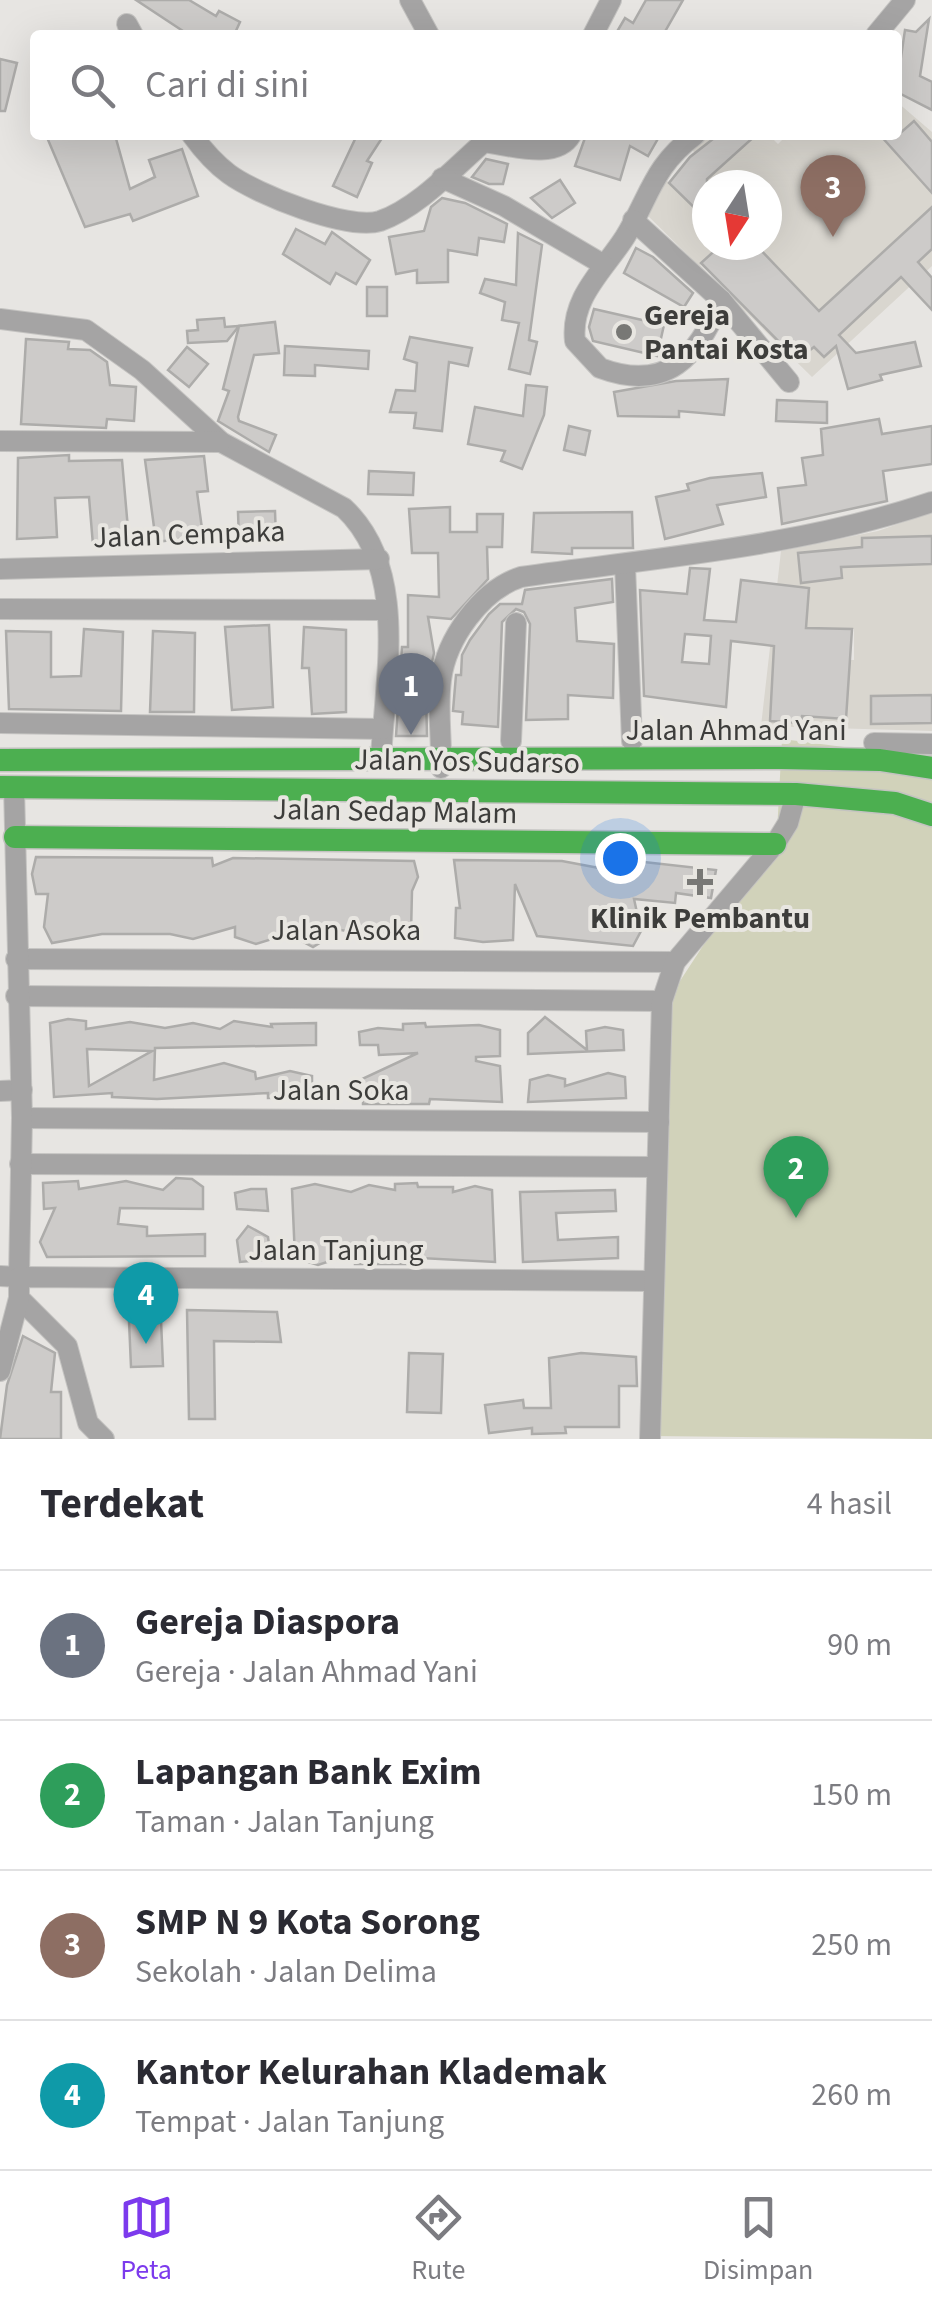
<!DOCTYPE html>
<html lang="id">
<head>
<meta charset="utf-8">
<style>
	body { margin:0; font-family:"Source Sans 3",sans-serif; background:#f2f2f3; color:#2b2b33 }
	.compass { position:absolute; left:692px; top:170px; width:90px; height:90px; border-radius:50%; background:#fff; box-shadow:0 10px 40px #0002; rotate:192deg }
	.you { position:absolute; left:620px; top:858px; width:35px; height:35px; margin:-25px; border:8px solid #fff; border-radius:50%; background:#1a73e8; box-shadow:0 0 0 15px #1a73e833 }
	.badge { display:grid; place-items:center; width:65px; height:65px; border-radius:50%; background:#7c3aed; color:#fff; font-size:32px; font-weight:700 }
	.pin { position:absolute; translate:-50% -82px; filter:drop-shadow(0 2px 5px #0008) }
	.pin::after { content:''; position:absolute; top:52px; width:35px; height:30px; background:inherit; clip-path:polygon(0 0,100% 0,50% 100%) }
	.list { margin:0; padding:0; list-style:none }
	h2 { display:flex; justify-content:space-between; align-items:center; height:130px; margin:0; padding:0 40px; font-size:42px }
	h2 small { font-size:32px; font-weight:400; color:#7c7c81 }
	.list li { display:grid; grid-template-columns:65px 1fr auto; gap:30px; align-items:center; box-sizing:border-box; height:150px; padding:0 40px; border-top:2px solid #e1e1e2 }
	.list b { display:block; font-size:38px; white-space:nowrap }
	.list p { margin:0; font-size:32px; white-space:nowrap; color:#7c7c81 }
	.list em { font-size:32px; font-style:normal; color:#7c7c81 }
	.icon { flex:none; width:55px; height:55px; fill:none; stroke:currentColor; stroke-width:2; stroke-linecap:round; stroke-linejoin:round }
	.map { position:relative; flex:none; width:932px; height:1439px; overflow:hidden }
	.search { position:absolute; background:#fff; box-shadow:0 10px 40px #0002; left:30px; right:30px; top:30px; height:110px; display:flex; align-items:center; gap:25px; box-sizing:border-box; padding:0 35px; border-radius:10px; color:#7c7c81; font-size:38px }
	.sheet { height:730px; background:#fff }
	nav { display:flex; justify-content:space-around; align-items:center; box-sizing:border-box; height:140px; border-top:2px solid #e1e1e2; background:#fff; font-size:28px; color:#7c7c81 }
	nav a { display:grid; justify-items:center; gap:5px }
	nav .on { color:#7c3aed }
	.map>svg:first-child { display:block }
</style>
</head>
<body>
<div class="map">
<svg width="932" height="1439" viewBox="0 0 932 1439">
	<rect width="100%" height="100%" fill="#e7e5e2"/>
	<!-- built -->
	<g fill="#d9d6cf" fill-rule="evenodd">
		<path d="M 897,102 L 932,132 L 932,142 L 913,121 L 888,144 L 932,193 L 932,210 L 825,306 L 846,328 L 932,249 L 932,266 L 812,377 L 644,212 L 660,170 L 702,135 L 718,135 L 707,145 L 755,135 L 769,135 L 778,144 L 787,135 L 897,135 ZM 691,149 L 714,171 L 686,199 L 663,177 ZM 707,185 L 767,185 L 767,245 L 756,245 L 817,309 L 721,245 L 707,245 L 707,230 L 693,215 L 707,201 ZM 719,247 L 748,279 L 729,296 L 700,265 Z"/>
		<path d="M 932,512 L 932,546 L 931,536 L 862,539 L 863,566 L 932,564 L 932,695 L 871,697 L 872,724 L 932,723 L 932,731 L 761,726 L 781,551 L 878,531 ZM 838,549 L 841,578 L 801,582 L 798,554 ZM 778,586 L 808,589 L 801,723 L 770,721 ZM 811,629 L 854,629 L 854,660 L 811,659 Z"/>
	</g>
	<!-- green -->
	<path fill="#d1d2ba" d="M 782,739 L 844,747 L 932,748 L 932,1439 L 652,1436 L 667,1001 L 777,832 Z"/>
	<!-- building -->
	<g fill="#cdcbc9" stroke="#adacaa" stroke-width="2.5" fill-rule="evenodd">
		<path d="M 136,0 L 189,0 L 216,16 L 219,11 L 240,22 L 234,35 L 189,35 Z"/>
		<path d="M 646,0 L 683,0 L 663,35 L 615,35 L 625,18 L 633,23 Z"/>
		<path d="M 929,19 L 920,76 L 932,82 L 932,110 L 897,92 L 897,54 L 901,57 L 905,30 L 916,32 Z"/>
		<path d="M 0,59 L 17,63 L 5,111 L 0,111 Z"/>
		<path d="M 914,121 L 932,142 L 932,193 L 880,135 L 898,135 Z"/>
		<path d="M 46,135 L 115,135 L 130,189 L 155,177 L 149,160 L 182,149 L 198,196 L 133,221 L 130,214 L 85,227 Z"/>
		<path d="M 357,135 L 384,135 L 367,161 L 372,163 L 357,197 L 333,186 Z"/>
		<path d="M 586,135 L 660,135 L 648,156 L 630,146 L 620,180 L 575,166 Z"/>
		<path d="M 718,135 L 756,135 L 707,179 L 707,220 L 669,183 L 690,157 Z"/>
		<path d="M 486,159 L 508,164 L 503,184 L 489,184 L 472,177 Z"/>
		<path d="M 560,180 L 575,203 L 552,218 L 531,198 Z"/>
		<path d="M 442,198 L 465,203 L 507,224 L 504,242 L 479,238 L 477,255 L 448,250 L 448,282 L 417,283 L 417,270 L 396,274 L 389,237 L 424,231 L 431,207 Z"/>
		<path d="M 932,207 L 932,249 L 918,262 L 932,278 L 932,310 L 901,277 L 839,335 L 856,353 L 915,342 L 921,366 L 880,375 L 882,380 L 848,389 L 836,346 L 824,357 L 814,347 L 797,360 L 701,263 L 721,245 L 756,245 L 819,311 Z"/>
		<path d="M 296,229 L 325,244 L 332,232 L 370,260 L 356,284 L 336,273 L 330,284 L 283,254 Z"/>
		<path d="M 518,233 L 542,245 L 529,340 L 537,342 L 530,374 L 509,369 L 519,323 L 502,320 L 505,302 L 480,293 L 485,279 L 516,285 Z"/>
		<path d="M 636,248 L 653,257 L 693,293 L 684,307 L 624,273 Z"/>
		<rect x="367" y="287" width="20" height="29"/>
		<path d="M 594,309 L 664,325 L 657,356 L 593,341 L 589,327 Z"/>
		<path d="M 224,318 L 225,327 L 239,326 L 227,341 L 188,343 L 187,331 L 198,330 L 197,320 Z"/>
		<path d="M 275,322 L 279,353 L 254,355 L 238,417 L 239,421 L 276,435 L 269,452 L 218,421 L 229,391 L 223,389 L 239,326 Z"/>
		<path d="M 410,337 L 472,348 L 468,366 L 449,362 L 442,431 L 414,428 L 416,413 L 390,412 L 396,390 L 415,391 L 417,363 L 404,359 Z"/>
		<path d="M 26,339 L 69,342 L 68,349 L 90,350 L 107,362 L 110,385 L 136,387 L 134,421 L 107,419 L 106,428 L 21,424 Z"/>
		<path d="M 285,346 L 369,351 L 368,369 L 315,365 L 315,376 L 284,375 Z"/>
		<path d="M 187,347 L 208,364 L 189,387 L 168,370 Z"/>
		<path d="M 728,379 L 724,415 L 679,411 L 679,417 L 618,416 L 614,392 L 676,381 Z"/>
		<path d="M 526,385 L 547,387 L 544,415 L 522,469 L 501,461 L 505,451 L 468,444 L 475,407 L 523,416 Z"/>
		<path d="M 777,400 L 827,402 L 827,423 L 776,421 Z"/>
		<path d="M 879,419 L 882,434 L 932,426 L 932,464 L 883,471 L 887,501 L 782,524 L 778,488 L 806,485 L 802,458 L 823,455 L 821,429 Z"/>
		<path d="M 569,426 L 590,431 L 585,455 L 564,450 Z"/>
		<path d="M 69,455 L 69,461 L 122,460 L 129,541 L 93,545 L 89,497 L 55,498 L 57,537 L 17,539 L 18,458 Z"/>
		<path d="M 204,456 L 208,491 L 197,492 L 203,536 L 156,542 L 145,460 Z"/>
		<path d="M 369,471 L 414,473 L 413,495 L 368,494 Z"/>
		<path d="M 762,473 L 766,497 L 717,505 L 723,524 L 665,539 L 656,497 L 689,490 L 687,484 L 710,478 Z"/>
		<path d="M 450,507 L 450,532 L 477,532 L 477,514 L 503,514 L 502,547 L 487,547 L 488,579 L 451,619 L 428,617 L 434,653 L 426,690 L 427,736 L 396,736 L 402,647 L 408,647 L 408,595 L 439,597 L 438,553 L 412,553 L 409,509 Z"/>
		<path d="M 275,511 L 276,539 L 239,540 L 238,512 Z"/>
		<path d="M 632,512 L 633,548 L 572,548 L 572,554 L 532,552 L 534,513 Z"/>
		<path d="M 932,536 L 932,564 L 841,567 L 842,578 L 801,583 L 798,553 L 862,547 L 862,538 Z"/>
		<path d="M 690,568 L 710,569 L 704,620 L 736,622 L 741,580 L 809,588 L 806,628 L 852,629 L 846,719 L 802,716 L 801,723 L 770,721 L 774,646 L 731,641 L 726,707 L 644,696 L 640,590 L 687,594 ZM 685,634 L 711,636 L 709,664 L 682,662 Z"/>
		<path d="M 612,579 L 613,602 L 575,608 L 577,641 L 614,644 L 613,698 L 568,695 L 568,719 L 526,720 L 530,624 L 524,612 L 516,609 L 502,622 L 498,727 L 462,724 L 463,712 L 453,711 L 456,675 L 461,675 L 462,655 L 470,640 L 489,614 L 500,604 L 522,604 L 525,590 Z"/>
		<path d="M 269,625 L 273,707 L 232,710 L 225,627 Z"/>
		<path d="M 304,627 L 346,630 L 346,712 L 312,714 L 309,668 L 302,668 Z"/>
		<path d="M 84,629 L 123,632 L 121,711 L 9,709 L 6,631 L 51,632 L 51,677 L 81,676 Z"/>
		<path d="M 153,631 L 195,633 L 194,712 L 150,712 Z"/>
		<path d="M 932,695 L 932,723 L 871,724 L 871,696 Z"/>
		<path d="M 36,857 L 212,858 L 213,866 L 233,858 L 414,861 L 418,877 L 412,891 L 411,933 L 376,936 L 341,930 L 313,947 L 288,934 L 256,944 L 235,937 L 235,927 L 193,939 L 170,934 L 102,934 L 52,943 L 44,927 L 48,894 L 36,894 L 32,874 Z"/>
		<path d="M 454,860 L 562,861 L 599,868 L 600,861 L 635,861 L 716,870 L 711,898 L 676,893 L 675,903 L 634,899 L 641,931 L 633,946 L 537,936 L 515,884 L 513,940 L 483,942 L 455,938 L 456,908 L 460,908 Z"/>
		<path d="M 545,1017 L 587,1050 L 586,1031 L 605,1027 L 623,1030 L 624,1050 L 528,1054 L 528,1033 Z"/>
		<path d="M 68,1019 L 86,1021 L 86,1029 L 130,1022 L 165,1028 L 193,1023 L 220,1029 L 234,1021 L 272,1027 L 271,1024 L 316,1023 L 316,1045 L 155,1048 L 154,1080 L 224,1063 L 255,1072 L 256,1079 L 290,1071 L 312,1076 L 312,1097 L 268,1098 L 268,1093 L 157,1099 L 112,1097 L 112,1093 L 54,1097 L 50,1023 ZM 87,1049 L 152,1051 L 89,1086 Z"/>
		<path d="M 425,1023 L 426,1027 L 479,1025 L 500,1030 L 500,1056 L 476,1057 L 476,1061 L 500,1066 L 502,1102 L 430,1099 L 429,1104 L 363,1104 L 362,1079 L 418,1053 L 379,1055 L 378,1045 L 360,1045 L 359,1032 L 378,1028 L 403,1030 L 403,1024 Z"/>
		<path d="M 608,1073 L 625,1077 L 626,1098 L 528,1102 L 530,1080 L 548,1075 L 565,1079 L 565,1086 Z"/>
		<path d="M 176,1178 L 192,1179 L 203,1187 L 203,1209 L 120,1208 L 118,1224 L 147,1227 L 147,1236 L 205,1234 L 205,1256 L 47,1257 L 40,1242 L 55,1208 L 44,1209 L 43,1183 L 78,1181 L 79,1189 L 126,1181 L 163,1190 Z"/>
		<path d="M 417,1183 L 418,1187 L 453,1187 L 453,1192 L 475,1186 L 492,1190 L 495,1262 L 421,1258 L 421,1264 L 355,1264 L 355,1253 L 318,1265 L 295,1258 L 292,1189 L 315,1184 L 351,1192 L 369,1185 L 395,1190 L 395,1184 Z"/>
		<path d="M 251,1189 L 266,1189 L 268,1211 L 237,1209 L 235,1193 Z"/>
		<path d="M 615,1190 L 616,1211 L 556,1213 L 558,1240 L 618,1237 L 618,1258 L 523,1262 L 520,1192 Z"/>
		<path d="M 248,1226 L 268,1237 L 271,1259 L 240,1262 L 237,1240 Z"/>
		<path d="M 187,1310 L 277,1312 L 281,1342 L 214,1341 L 215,1419 L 189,1419 Z"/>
		<path d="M 161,1320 L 163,1366 L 131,1367 L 129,1321 Z"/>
		<path d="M 23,1336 L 55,1353 L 51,1392 L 61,1392 L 61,1439 L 0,1439 L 7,1385 Z"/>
		<path d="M 409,1353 L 443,1354 L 441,1413 L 407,1412 Z"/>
		<path d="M 581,1353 L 636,1357 L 637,1386 L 619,1386 L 619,1427 L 565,1427 L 566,1433 L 532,1434 L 532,1428 L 489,1433 L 485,1405 L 523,1400 L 524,1408 L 551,1408 L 549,1358 Z"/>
	</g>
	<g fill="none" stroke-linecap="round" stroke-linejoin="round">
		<!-- street casing -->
		<g stroke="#c4c3c1" stroke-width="22">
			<g id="street">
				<path d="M 410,0 L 429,35"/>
				<path d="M 127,24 L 133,35"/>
				<path d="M 593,35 L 611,0"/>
				<path d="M 876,35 L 905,0"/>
				<path d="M 192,135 C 203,150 214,163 229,174 C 256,194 348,231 380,221 C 418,208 454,168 484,142 C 509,145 556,161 571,135"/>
				<path d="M 695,135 C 653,166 650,196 625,237 C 604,270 570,298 575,341 L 600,368 C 667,393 698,356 721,300"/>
				<path d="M 442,178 L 504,206 L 604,265"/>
				<path d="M 633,220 L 721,300 L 789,382"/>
				<path d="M 0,319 L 86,330 L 142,370 L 221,442 L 344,508 C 409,569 385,677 381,758"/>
				<path d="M 0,441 L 221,442"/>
				<path d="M 625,565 L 632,741"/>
				<path d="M 0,569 L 379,559"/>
				<path d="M 0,609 L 387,610"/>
				<path d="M 0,723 L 382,729"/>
				<path d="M 511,741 L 516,623"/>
				<path d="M 874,743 L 932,744"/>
				<path d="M 441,768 C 442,739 437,709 441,680 C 446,639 481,590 521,577 C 660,557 798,547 932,502"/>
				<path d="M 16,959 L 675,962"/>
				<path d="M 16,996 L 662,1001"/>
				<path d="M 0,1091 L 22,1090"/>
				<path d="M 22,1118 L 659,1122"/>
				<path d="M 20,1164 L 656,1167"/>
				<path d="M 0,1276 L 19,1277 L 22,1118 L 14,787"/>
				<path d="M 19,1298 L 67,1346 L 88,1423 L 104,1439"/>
				<path d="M 0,1371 L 19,1298 L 19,1277 L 653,1281"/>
				<path d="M 650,1439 L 662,1001 L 675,962 L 775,844 L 788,823 L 796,794"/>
			</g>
		</g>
		<!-- fast casing -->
		<g stroke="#c4c3c1" stroke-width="25">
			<g id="fast">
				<path d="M 0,760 L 779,758 L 880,760 L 932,768"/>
				<path d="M 0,787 L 796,794 L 895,803 L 932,815"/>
				<path d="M 15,837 L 775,844"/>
			</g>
		</g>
		<!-- street -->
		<use href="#street" stroke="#a5a4a4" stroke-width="20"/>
		<!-- fast -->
		<use href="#fast" stroke="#4caf50" stroke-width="22"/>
	</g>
	<!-- markers -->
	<g fill="#787875" stroke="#e8e6e1" stroke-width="4">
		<circle cx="624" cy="332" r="10"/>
		<path d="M695 867h10v10h10v10h-10v10h-10v-10h-10v-10h10z"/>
	</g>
	<g text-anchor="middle" stroke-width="8" stroke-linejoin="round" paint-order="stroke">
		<!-- poi labels -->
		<g font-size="30" font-weight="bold" fill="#3d3d3b" stroke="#e8e6e1" text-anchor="start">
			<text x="644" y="325">Gereja<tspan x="644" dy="34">Pantai Kosta</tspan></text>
			<text x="700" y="928" text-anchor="middle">Klinik Pembantu</text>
		</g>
		<!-- street labels -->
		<g font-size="30" fill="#3d3d3b" stroke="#e8e6e1">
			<text transform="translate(189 534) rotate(-2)" y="10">Jalan Cempaka</text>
			<text x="736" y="740">Jalan Ahmad Yani</text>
			<text transform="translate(467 761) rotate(1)" y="10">Jalan Yos Sudarso</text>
			<text transform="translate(395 811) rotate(1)" y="10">Jalan Sedap Malam</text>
			<text x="346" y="940">Jalan Asoka</text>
			<text x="341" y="1100">Jalan Soka</text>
			<text x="336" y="1260">Jalan Tanjung</text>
		</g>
	</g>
</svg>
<svg class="compass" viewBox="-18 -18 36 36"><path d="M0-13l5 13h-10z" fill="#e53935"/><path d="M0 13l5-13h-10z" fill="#7c7c81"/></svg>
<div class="you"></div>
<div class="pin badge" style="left:411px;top:735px;background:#6b7280">1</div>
<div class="pin badge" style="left:796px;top:1218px;background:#2e9e5b">2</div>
<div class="pin badge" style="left:833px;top:237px;background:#8d6e63">3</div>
<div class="pin badge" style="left:146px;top:1344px;background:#0f9aa8">4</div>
<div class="search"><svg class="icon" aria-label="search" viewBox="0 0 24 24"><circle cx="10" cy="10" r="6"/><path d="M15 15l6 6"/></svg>Cari di sini</div>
</div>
<section class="sheet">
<h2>Terdekat<small>4 hasil</small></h2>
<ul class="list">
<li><span class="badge" style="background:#6b7280">1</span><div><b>Gereja Diaspora</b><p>Gereja · Jalan Ahmad Yani</p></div><em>90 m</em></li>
<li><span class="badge" style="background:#2e9e5b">2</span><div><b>Lapangan Bank Exim</b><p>Taman · Jalan Tanjung</p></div><em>150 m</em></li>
<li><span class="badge" style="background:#8d6e63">3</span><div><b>SMP N 9 Kota Sorong</b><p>Sekolah · Jalan Delima</p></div><em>250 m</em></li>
<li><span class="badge" style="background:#0f9aa8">4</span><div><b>Kantor Kelurahan Klademak</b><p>Tempat · Jalan Tanjung</p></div><em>260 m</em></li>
</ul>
</section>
<nav>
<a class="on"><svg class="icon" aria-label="map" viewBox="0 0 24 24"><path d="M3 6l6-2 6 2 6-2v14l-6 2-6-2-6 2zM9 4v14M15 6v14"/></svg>Peta</a>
<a><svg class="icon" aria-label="directions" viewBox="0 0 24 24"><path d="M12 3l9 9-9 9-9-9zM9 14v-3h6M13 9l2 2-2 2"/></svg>Rute</a>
<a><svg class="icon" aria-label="saved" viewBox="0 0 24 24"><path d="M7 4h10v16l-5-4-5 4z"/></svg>Disimpan</a>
</nav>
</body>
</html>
